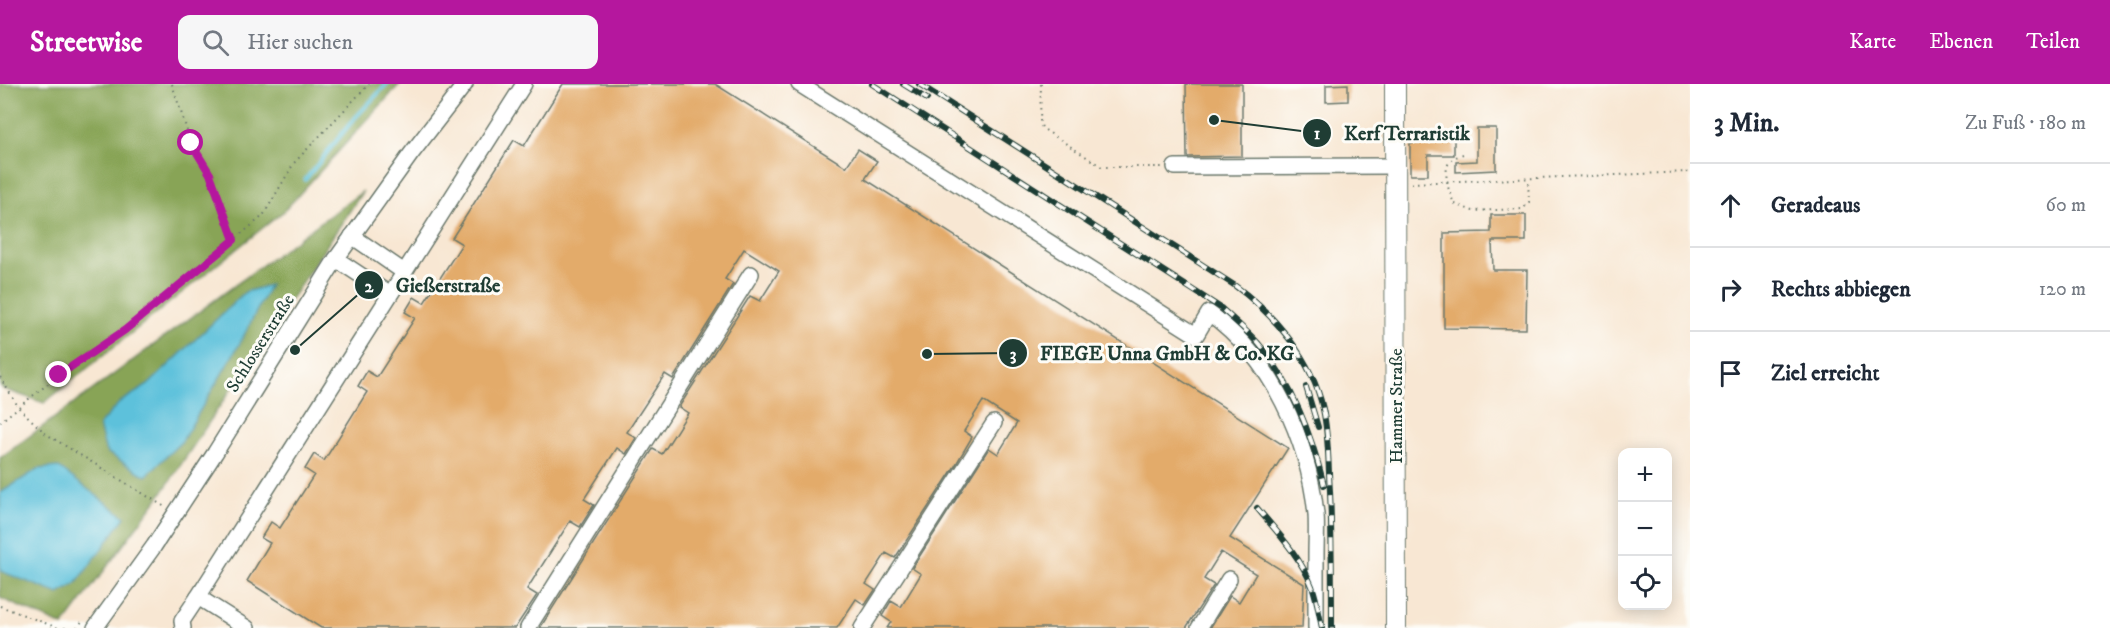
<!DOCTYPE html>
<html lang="de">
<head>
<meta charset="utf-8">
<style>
	body { margin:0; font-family:"IM FELL DW Pica",serif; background:#f6f6f7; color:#1f2937 }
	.controls { position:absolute; right:18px; bottom:18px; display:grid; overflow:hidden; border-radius:12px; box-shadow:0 3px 15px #0003 }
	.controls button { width:54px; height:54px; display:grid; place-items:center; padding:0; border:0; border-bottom:2px solid #e0e1e3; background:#fff; color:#1f2937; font:30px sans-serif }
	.stop { position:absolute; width:18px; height:18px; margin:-14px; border:4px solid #b5179e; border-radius:50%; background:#fff }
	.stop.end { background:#b5179e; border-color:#fff; box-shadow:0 2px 6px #0008 }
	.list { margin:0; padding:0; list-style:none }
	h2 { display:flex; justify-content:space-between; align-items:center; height:78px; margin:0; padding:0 24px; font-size:26px }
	h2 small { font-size:20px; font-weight:400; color:#747a83 }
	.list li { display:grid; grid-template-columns:39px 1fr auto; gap:18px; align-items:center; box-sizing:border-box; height:84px; padding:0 24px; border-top:2px solid #e0e1e3 }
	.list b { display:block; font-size:22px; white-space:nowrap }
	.list em { font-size:20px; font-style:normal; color:#747a83 }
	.icon { flex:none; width:33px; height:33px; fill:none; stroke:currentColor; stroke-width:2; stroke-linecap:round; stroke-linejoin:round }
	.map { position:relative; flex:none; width:1690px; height:544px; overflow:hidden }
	header { display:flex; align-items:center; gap:36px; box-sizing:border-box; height:84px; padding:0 30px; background:#b5179e; color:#fff }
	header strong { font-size:28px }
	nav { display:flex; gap:33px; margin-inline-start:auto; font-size:21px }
	.search { width:420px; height:54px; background:#f6f6f7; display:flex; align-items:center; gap:15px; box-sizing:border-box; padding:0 21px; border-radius:12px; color:#747a83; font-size:22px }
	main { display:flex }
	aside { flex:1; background:#fff }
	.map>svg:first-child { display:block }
</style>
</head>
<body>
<header>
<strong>Streetwise</strong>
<div class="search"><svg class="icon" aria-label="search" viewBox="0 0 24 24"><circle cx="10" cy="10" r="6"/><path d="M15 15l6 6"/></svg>Hier suchen</div>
<nav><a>Karte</a><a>Ebenen</a><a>Teilen</a></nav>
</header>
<main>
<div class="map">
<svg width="1690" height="544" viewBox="0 0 1690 544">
	<rect width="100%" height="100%" fill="#fdfcf7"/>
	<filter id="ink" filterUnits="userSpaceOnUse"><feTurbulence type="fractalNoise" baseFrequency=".0167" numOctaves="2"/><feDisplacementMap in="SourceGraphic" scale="12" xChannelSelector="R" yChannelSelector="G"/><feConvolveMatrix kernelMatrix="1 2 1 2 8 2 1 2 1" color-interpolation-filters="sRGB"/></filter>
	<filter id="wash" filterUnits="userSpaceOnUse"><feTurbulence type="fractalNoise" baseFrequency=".008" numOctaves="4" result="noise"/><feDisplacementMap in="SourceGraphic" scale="24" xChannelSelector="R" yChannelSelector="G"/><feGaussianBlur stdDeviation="1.35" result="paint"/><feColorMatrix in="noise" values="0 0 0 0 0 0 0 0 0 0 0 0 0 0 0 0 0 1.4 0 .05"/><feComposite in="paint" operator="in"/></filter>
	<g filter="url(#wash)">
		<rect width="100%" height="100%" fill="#f8e7d3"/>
		<!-- forest -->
		<g fill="#88a457" stroke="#547046" stroke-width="1.5">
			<path d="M 0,0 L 400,0 L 284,127 L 44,319 L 3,305 L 0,301 Z"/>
			<path d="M 363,107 L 164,406 L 63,542 L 0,514 L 0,374 Z"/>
		</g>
		<!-- water -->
		<g fill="#5dc1db" stroke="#3e7f88" stroke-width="1.5">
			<path d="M 270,201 L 239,261 L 182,357 L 146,392 L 106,368 L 99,341 L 120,318 L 148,301 L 245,208 Z"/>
			<path d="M 58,383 L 125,433 L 76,500 L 59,510 L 0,487 L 0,409 L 38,385 Z"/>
		</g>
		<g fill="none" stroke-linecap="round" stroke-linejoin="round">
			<!-- stream -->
			<path stroke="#5dc1db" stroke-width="4" d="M 305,96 L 353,36 L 387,0"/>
		</g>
		<g id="blocks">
			<!-- building -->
			<g fill="#e3ab6a">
				<path d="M 563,0 L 715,0 L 846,83 L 858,65 L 877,77 L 865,95 L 1288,364 L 1230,454 L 1304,500 L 1302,544 L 1210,544 L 1230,512 L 1239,518 L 1256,490 L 1221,468 L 1204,495 L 1214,501 L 1186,544 L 887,544 L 891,538 L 882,532 L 891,517 L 901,523 L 921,490 L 912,484 L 989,364 L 998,370 L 1017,339 L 983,317 L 964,347 L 972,353 L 955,382 L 895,474 L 886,469 L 866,500 L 875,506 L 865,521 L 856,515 L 837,544 L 540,544 L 653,365 L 662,370 L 688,329 L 679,323 L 750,212 L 760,217 L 779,187 L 744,165 L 725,195 L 733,200 L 673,295 L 665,290 L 627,348 L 636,354 L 626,370 L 617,364 L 584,415 L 594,421 L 580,443 L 570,437 L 527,505 L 537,511 L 515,544 L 321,544 L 247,497 L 270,459 L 261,454 L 271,438 L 280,444 L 314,391 L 305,385 L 314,370 L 324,377 L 367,308 L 358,302 L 367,287 L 377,293 L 415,234 L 405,228 L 414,213 L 424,219 L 462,160 L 452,154 L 514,56 L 524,62 Z"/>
				<path d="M 1186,0 L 1242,0 L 1242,72 L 1187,73 Z"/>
				<path d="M 1348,0 L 1348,17 L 1326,18 L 1326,1 Z"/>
				<path d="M 1477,44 L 1496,44 L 1496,86 L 1456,88 L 1456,78 L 1477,77 Z"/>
				<path d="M 1427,54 L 1454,54 L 1454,71 L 1428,71 L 1428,91 L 1410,91 L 1410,59 L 1427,58 Z"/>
				<path d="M 1491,131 L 1526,131 L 1526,157 L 1492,157 L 1493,186 L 1527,186 L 1526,245 L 1444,244 L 1444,149 L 1491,148 Z"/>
			</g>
		</g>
	</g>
	<g filter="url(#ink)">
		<use href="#blocks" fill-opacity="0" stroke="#6b786c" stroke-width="1.5"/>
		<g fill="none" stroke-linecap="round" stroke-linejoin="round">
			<!-- minor casing -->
			<g stroke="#6b786c" stroke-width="18">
				<g id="minor">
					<path d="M 799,0 L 1196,251 L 1209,229 C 1272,274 1308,355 1316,430 C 1317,443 1316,457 1316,471 C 1316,495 1316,520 1316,544"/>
					<path d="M 1175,83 L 1394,82"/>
					<path d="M 352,152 L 404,188"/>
					<path d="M 336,175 L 389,210"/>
					<path d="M 95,544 L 154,462 L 215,369 L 336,175 L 411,70 L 465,0"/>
					<path d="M 183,544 L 182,537 L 198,513"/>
					<path d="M 247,544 L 198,513 L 524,0"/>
					<path d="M 528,544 L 751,190"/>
					<path d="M 862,544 L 994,339"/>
					<path d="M 1199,544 L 1229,495"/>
				</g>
			</g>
			<!-- major casing -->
			<g stroke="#6b786c" stroke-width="22">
				<path id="major" d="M 1395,0 L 1396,544"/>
			</g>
			<!-- path -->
			<g stroke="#6b786c" stroke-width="2" stroke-dasharray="1.5 4.5" stroke-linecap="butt">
				<path d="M 172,0 L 191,59 L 210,90 L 234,156"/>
				<path d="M 1041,0 L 1040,38 L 1042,44 L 1102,83 L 1163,83"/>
				<path d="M 1463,70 C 1458,72 1453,74 1450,77 C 1442,87 1449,111 1455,120 L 1473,127 L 1523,125 L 1529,118 L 1528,95"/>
				<path d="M 1411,99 L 1690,88"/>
				<path d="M 0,293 L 19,324 L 46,350 L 165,423"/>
				<path d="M 0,338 L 59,291 L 125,246 L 263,132 L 294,79 L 369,0"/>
				<path d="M 0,522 L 58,544"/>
				<path d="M 64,544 L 78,544"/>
				<path d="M 77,544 L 83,536"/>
			</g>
			<!-- minor -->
			<use href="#minor" stroke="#fff" stroke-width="15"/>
			<!-- major -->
			<use href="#major" stroke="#fff" stroke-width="20"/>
			<!-- rail casing -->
			<g stroke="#1f3d34" stroke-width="6">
				<g id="rail">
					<path d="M 872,0 L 1221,224 C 1233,235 1247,247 1258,259 C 1293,300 1311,350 1324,401"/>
					<path d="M 903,0 L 927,15"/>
					<path d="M 919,0 L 1234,201 C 1274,230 1312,275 1323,325 C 1329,352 1328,380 1330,407 C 1332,453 1332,498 1332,544"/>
					<path d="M 1306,303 L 1318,343"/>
					<path d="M 1257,424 C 1277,448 1300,472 1312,502 C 1317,515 1319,530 1322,544"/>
				</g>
			</g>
			<!-- rail -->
			<use href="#rail" stroke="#fdfcf7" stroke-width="4" stroke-dasharray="11" stroke-linecap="butt"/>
		</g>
	</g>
	<g fill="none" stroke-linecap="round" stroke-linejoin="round" filter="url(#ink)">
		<!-- route -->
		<path stroke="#b5179e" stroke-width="8" d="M 59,291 L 125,246 L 234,156 L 210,90 L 191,59"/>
	</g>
	<g text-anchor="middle" stroke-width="6" stroke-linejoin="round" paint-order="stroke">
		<!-- street labels -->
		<g font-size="18" fill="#1f3d34" stroke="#fdfcf7">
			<text transform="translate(260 259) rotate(-58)" y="6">Schlosserstraße</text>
			<text transform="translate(1396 322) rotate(-90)" y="6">Hammer Straße</text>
		</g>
	</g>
	<!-- callouts -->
	<path fill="none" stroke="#1f3d34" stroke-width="2" d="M1214 36L1317 49M295 266L369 201M927 270L1013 269"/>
	<g fill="#1f3d34" stroke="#fdfcf7" stroke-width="2">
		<circle cx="1214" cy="36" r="6"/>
		<circle cx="295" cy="266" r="6"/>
		<circle cx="927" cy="270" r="6"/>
		<circle cx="1317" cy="49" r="15"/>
		<circle cx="369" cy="201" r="15"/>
		<circle cx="1013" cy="269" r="15"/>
	</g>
	<g font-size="18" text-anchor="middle" font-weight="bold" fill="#fff">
		<text x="1317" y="55">1</text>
		<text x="369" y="208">2</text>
		<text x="1013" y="276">3</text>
	</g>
	<g font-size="20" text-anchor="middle" font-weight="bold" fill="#1f3d34" stroke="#fdfcf7" stroke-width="6" stroke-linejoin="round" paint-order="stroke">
		<text x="1407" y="56">Kerf Terraristik</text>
		<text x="448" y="208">Gießerstraße</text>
		<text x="1167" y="276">FIEGE Unna GmbH &amp; Co. KG</text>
	</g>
</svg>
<div class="controls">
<button>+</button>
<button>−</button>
<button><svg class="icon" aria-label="locate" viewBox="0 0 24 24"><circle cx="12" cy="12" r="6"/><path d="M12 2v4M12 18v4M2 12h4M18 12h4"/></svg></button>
</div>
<div class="stop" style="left:191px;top:59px"></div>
<div class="stop end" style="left:59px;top:291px"></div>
</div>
<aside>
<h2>3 Min.<small>Zu Fuß · 180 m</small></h2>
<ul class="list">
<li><svg class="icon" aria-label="ahead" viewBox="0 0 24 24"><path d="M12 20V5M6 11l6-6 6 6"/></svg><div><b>Geradeaus</b></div><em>60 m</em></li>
<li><svg class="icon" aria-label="right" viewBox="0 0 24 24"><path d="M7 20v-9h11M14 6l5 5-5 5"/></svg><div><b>Rechts abbiegen</b></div><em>120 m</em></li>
<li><svg class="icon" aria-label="arrive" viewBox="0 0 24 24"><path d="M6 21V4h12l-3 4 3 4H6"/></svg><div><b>Ziel erreicht</b></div></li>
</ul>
</aside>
</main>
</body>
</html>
